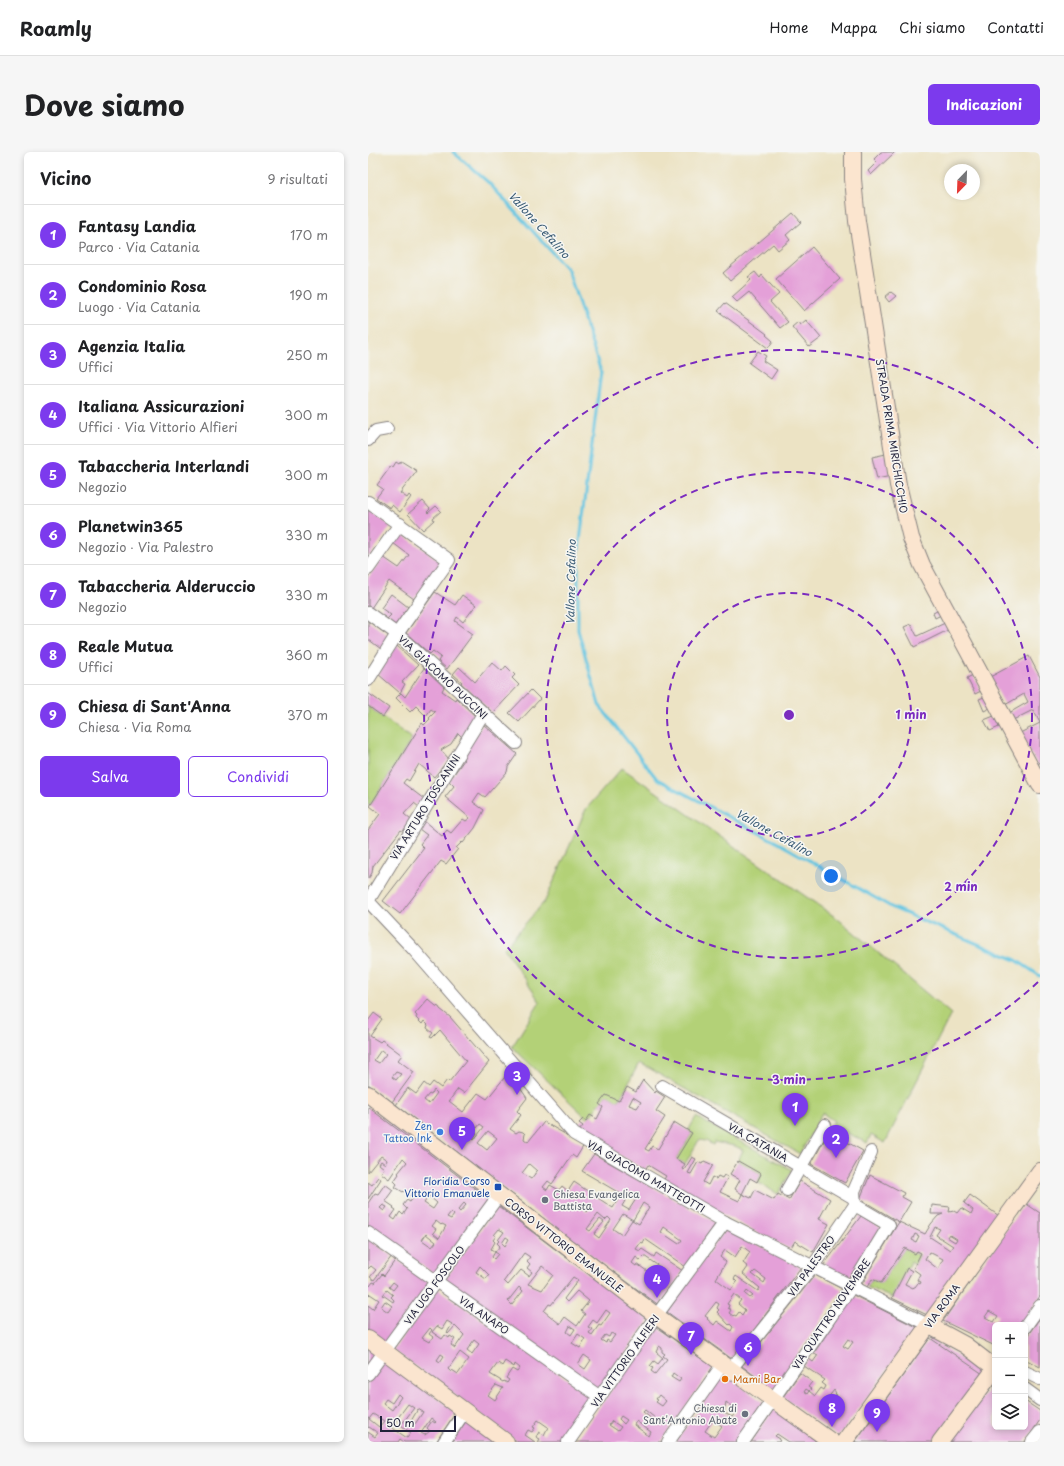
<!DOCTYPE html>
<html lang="it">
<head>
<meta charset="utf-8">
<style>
	body { margin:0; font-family:"Playpen Sans",sans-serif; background:#f6f6f6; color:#202124 }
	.controls { position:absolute; right:12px; bottom:12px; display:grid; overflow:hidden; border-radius:6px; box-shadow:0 2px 6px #0003 }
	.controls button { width:36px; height:36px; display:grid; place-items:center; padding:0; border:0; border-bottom:1px solid #e0e0e0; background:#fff; color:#202124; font:20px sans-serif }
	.compass { position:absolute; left:576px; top:12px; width:36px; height:36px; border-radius:50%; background:#fff; box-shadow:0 2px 6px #0003; rotate:203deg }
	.scale { position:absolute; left:12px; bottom:10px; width:76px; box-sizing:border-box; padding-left:4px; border:2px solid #22223b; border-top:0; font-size:11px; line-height:14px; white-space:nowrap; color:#22223b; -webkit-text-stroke:3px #f6f6f2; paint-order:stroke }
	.you { position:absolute; left:463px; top:724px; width:14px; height:14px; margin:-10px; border:3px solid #fff; border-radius:50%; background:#1a73e8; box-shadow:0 0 0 6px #1a73e833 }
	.badge { display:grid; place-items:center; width:26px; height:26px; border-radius:50%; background:#7c3aed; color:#fff; font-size:13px; font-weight:700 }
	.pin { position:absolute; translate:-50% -33px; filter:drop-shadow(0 1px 2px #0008) }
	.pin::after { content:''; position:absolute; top:21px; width:14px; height:12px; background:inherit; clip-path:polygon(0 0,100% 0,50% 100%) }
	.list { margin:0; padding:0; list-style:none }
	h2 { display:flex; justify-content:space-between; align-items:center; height:52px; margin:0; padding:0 16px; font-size:17px }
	h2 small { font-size:13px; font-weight:400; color:#757577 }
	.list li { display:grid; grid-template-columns:26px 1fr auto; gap:12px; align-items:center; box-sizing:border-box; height:60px; padding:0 16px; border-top:1px solid #e0e0e0 }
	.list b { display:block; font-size:15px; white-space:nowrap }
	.list p { margin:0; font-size:13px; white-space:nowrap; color:#757577 }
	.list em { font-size:13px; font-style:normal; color:#757577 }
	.actions { display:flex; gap:8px; padding:12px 16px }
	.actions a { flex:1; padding:9px 0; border:1px solid #7c3aed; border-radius:6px; text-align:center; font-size:14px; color:#7c3aed }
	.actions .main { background:#7c3aed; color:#fff }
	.icon { flex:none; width:22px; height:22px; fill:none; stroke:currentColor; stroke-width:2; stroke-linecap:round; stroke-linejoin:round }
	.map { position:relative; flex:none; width:672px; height:1290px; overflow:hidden; border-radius:6px }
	header { display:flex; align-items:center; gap:24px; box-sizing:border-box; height:56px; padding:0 20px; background:#fff; border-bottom:1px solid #e0e0e0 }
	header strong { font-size:19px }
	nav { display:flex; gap:22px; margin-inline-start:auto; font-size:14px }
	.intro { display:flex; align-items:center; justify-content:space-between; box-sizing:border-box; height:96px; padding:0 24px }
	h1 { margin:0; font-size:28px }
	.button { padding:10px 18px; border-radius:6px; background:#7c3aed; color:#fff; font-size:14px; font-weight:700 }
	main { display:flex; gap:24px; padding:0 24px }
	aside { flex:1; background:#fff; border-radius:6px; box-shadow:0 2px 6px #0003 }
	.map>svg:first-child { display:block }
</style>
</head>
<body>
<header>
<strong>Roamly</strong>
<nav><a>Home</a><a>Mappa</a><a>Chi siamo</a><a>Contatti</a></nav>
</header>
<div class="intro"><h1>Dove siamo</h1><a class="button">Indicazioni</a></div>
<main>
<aside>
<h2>Vicino<small>9 risultati</small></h2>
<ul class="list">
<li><span class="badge">1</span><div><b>Fantasy Landia</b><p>Parco · Via Catania</p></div><em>170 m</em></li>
<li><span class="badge">2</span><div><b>Condominio Rosa</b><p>Luogo · Via Catania</p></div><em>190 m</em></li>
<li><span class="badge">3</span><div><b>Agenzia Italia</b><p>Uffici</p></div><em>250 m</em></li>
<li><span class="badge">4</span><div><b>Italiana Assicurazioni</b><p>Uffici · Via Vittorio Alfieri</p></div><em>300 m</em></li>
<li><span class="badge">5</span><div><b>Tabaccheria Interlandi</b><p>Negozio</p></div><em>300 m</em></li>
<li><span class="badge">6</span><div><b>Planetwin365</b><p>Negozio · Via Palestro</p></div><em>330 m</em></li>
<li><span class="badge">7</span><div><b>Tabaccheria Alderuccio</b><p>Negozio</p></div><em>330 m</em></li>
<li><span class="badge">8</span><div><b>Reale Mutua</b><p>Uffici</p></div><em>360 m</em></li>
<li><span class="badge">9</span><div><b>Chiesa di Sant'Anna</b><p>Chiesa · Via Roma</p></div><em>370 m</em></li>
</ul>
<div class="actions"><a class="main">Salva</a><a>Condividi</a></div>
</aside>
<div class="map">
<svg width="672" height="1290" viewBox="0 0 672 1290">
	<rect width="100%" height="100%" fill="#f6f6f2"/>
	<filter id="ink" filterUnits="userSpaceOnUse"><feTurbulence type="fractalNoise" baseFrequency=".025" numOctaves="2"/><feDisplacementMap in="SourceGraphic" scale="8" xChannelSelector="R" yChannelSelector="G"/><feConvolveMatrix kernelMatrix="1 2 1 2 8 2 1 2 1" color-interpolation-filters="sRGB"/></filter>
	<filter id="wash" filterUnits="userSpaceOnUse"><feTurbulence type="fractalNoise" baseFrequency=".012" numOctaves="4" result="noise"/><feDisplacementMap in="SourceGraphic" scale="16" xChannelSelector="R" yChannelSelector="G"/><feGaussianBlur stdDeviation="0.9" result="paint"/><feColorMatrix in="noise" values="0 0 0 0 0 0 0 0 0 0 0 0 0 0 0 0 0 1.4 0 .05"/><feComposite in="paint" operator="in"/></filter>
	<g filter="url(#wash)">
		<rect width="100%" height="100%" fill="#ece3c4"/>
		<!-- green -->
		<g fill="#b3d177" stroke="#6a7a59">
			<path d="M 0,554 L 44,587 L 2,654 L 0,653 Z"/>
			<path d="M 254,616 L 470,767 L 583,862 L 517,991 L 503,983 L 499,991 L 464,973 L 466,969 L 454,961 L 432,1002 L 271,911 L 251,949 L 238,943 L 220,967 L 144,895 L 172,850 L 136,796 L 177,749 L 218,657 Z"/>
			<path d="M 328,965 L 424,1018 L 410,1042 L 389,1030 L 393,1022 L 370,1009 L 375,998 L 367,994 L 346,990 L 345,993 L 338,989 L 331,988 L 317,1012 L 308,1007 L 324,981 L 320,979 Z"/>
			<path d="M 537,1096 L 552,1104 L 547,1113 L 543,1110 L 524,1146 L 499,1135 L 504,1127 L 513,1131 Z"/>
		</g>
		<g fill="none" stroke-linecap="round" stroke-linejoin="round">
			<!-- stream -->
			<path stroke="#63c5e1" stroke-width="3" d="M 85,0 L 121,31 L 200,118 L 233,220 L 210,405 L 210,478 L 231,553 L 289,627 L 414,693 L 525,756 L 648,808 L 672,824"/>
		</g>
		<g id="blocks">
			<!-- building -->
			<g fill="#e4a0d8" fill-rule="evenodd">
				<path d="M 513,0 L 527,0 L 503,23 L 500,19 L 509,10 L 506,7 Z"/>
				<path d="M 425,61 L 433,70 L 418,83 L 422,88 L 410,98 L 405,92 L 362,129 L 355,121 Z"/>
				<path d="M 444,95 L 472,127 L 436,159 L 408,127 Z"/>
				<path d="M 387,120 L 392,126 L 394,123 L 411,142 L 402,150 L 420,170 L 412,176 L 381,140 L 369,150 L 364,145 L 383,128 L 380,125 Z"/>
				<path d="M 523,140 L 528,144 L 521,150 L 517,145 Z"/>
				<path d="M 357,151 L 399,182 L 398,183 L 405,189 L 400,196 L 350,159 Z"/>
				<path d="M 438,168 L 453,186 L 441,195 L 424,175 L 430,170 L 432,173 Z"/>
				<path d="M 390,199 L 398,204 L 395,209 L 409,218 L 403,227 L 381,211 Z"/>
				<path d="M 518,302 L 523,324 L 509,327 L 504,305 Z"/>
				<path d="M 33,309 L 49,319 L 32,341 L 39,346 L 41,343 L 43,345 L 32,360 L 24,353 L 22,356 L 8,346 L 15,337 L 9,333 L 23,314 L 25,315 L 28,310 L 31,312 Z"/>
				<path d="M 55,349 L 62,357 L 59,360 L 60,361 L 68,354 L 73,359 L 65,366 L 66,368 L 55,378 L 40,362 Z"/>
				<path d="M 0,358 L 23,374 L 0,406 Z"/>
				<path d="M 32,381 L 73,410 L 46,447 L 21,429 L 3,456 L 0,454 L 0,426 L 15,405 L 31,416 L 41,403 L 25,391 Z"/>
				<path d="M 67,440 L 87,453 L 94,443 L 108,453 L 95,470 L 89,465 L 87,469 L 105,482 L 79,517 L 70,509 L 73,505 L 65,499 L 62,502 L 38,481 Z"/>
				<path d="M 23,442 L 40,455 L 27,473 L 19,467 L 23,463 L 13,456 Z"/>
				<path d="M 571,458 L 573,463 L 567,466 L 565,461 Z"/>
				<path d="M 0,469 L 21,484 L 13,497 L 0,487 Z"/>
				<path d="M 577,471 L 580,478 L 546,495 L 536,475 L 543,472 L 549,484 Z"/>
				<path d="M 29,494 L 50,513 L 34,530 L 37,532 L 32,541 L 10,522 L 27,495 Z"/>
				<path d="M 661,504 L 672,525 L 672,609 L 670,614 L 652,581 L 672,571 L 669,565 L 665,558 L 645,568 L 641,561 L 660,550 L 656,542 L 637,553 L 622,525 Z"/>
				<path d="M 124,510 L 134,519 L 138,514 L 147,523 L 144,526 L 151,533 L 125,561 L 93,531 L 94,530 L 85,522 L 91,515 L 107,530 Z"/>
				<path d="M 56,516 L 76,535 L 74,539 L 87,548 L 88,546 L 107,564 L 94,585 L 90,581 L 83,592 L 73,598 L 81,607 L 66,625 L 51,612 L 41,629 L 38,627 L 35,631 L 56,647 L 51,655 L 46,651 L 36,662 L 43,668 L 36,680 L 33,678 L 5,714 L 4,721 L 0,727 L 0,678 L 12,662 L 2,654 L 54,571 L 56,573 L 62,567 L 61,566 L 67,560 L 63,557 L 58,564 L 48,554 L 42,560 L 28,546 L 33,541 L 37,545 Z"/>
				<path d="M 605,523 L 613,539 L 607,542 L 599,526 Z"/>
				<path d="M 163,538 L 172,547 L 151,570 L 141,561 Z"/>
				<path d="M 0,541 L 21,556 L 15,565 L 0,554 Z"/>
				<path d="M 616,545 L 622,556 L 616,559 L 611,547 Z"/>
				<path d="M 626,564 L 631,575 L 622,579 L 616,568 Z"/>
				<path d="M 115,572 L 149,602 L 140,615 L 139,620 L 117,645 L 111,641 L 105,650 L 116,658 L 107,676 L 95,691 L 94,690 L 88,696 L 90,697 L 78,712 L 73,709 L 32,762 L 15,749 L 56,696 L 52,692 L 59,683 L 51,677 L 56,669 L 74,684 L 79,678 L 83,681 L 95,667 L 98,669 L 102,666 L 77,645 L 86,634 L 81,629 L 96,608 L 94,605 Z"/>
				<path d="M 60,847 L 68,854 L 71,855 L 72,857 L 82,865 L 121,910 L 96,941 L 90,937 L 81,949 L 95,960 L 110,941 L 119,947 L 141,920 L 159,946 L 149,959 L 153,963 L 142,977 L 148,981 L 151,979 L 155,980 L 157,982 L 156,987 L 160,990 L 176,970 L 216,993 L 208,1006 L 204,1003 L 184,1032 L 180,1029 L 175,1035 L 179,1038 L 182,1033 L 191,1038 L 194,1034 L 200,1039 L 206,1030 L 245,1056 L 253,1042 L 214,1019 L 226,1002 L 348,1071 L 318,1115 L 277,1087 L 275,1091 L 273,1090 L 268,1097 L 272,1099 L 274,1097 L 286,1105 L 288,1101 L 315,1119 L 292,1154 L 239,1115 L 28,953 L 40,936 L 48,942 L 56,931 L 61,935 L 65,930 L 73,936 L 79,928 L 81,930 L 98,909 L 72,878 L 64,886 L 62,885 L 65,881 L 59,876 L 60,873 L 56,869 L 54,872 L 48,866 L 49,864 L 47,862 ZM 66,938 L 69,941 L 61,952 L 56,948 L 61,942 L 63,943 ZM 112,972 L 116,975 L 106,988 L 105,987 L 109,981 L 106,979 L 101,985 L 98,983 L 105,974 L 109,976 ZM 120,979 L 129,986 L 119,998 L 110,991 ZM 161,1012 L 169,1019 L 163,1027 L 154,1021 ZM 260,1044 L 268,1047 L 261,1058 L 254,1054 ZM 275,1051 L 281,1055 L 271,1072 L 264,1068 L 254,1083 L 245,1077 L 255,1062 L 265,1068 ZM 221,1053 L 223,1055 L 219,1060 L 216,1058 ZM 230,1062 L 237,1068 L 240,1065 L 243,1068 L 231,1086 L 226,1082 L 236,1070 L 232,1067 L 222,1079 L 219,1077 ZM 296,1075 L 314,1088 L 311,1092 L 293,1080 ZM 276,1104 L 292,1115 L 290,1118 L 293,1121 L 287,1129 L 284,1126 L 286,1124 L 269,1112 L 268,1114 L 264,1111 L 268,1105 L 272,1108 Z"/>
				<path d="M 6,861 L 14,867 L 2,884 L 12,890 L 14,888 L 34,903 L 30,908 L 46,920 L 24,950 L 0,932 L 0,869 ZM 13,898 L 18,902 L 11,911 L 6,908 ZM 28,920 L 33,922 L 28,928 L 24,925 Z"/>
				<path d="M 275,928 L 287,941 L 288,939 L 297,945 L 288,959 L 297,965 L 277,997 L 281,999 L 284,994 L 290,997 L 306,970 L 324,981 L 308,1007 L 317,1012 L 314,1017 L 316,1018 L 324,1005 L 328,1007 L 320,1021 L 323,1022 L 330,1010 L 334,1012 L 336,1009 L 345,1013 L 335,1030 L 340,1033 L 344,1025 L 348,1027 L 350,1024 L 354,1026 L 356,1023 L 360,1025 L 352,1040 L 371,1049 L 374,1042 L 383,1046 L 387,1038 L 406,1048 L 410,1042 L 421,1048 L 432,1029 L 462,1047 L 451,1067 L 461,1072 L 445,1100 L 427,1089 L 422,1097 L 382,1077 L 295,1029 L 298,1024 L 280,1013 L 277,1018 L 211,979 L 215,974 L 211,971 L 215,967 L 218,969 L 222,963 L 229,967 L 235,955 L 231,952 L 238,943 L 251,949 L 259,935 L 268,940 ZM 265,945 L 273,950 L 269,956 L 261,953 Z"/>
				<path d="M 0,955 L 122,1048 L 68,1123 L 0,1075 L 0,1051 L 7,1041 L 10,1042 L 17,1032 L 25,1038 L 17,1049 L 26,1055 L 25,1056 L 28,1058 L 23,1065 L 27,1068 L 32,1060 L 35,1063 L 39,1057 L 35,1053 L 39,1048 L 42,1050 L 45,1046 L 36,1039 L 35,1040 L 27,1035 L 29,1032 L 26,1029 L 31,1022 L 30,1021 L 39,1010 L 35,1006 L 21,1027 L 13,1021 L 16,1016 L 11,1012 L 13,1009 L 17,1012 L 19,1008 L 13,1004 L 0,1020 ZM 61,1044 L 69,1051 L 65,1057 L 56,1051 ZM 96,1051 L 98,1053 L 92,1060 L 90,1058 ZM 15,1053 L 19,1055 L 16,1059 L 12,1056 ZM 83,1060 L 86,1063 L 83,1067 L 79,1065 ZM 68,1069 L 73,1073 L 74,1072 L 78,1074 L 71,1086 L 65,1081 L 68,1077 L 64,1074 ZM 58,1082 L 68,1090 L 64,1095 L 54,1088 Z"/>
				<path d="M 461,980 L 495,999 L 477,1031 L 443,1012 Z"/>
				<path d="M 370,1009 L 393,1022 L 389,1030 L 382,1026 L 374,1042 L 367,1037 L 372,1028 L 362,1022 Z"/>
				<path d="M 502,1023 L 536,1041 L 534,1045 L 543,1050 L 531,1070 L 492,1047 Z"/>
				<path d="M 10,1025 L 13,1027 L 0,1047 L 0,1030 L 4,1033 Z"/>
				<path d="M 602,1043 L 631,1064 L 559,1163 L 524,1146 L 539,1116 L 544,1119 L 537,1132 L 545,1136 L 546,1135 L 547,1135 L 550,1131 L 552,1132 L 553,1130 L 549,1128 L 552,1122 L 545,1117 L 553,1101 L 549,1099 L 547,1102 L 537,1096 L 513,1131 L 504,1127 L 499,1135 L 494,1132 L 499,1124 L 498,1124 L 531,1070 L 557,1082 L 563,1072 L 570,1064 L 575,1062 L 563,1062 L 564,1053 L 582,1055 L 581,1060 L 586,1059 L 589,1061 L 593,1056 L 603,1062 L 605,1058 L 596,1051 ZM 567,1075 L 572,1077 L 568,1083 L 585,1094 L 582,1098 L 562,1085 ZM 547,1082 L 551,1084 L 548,1090 L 544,1088 ZM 581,1082 L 589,1087 L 587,1090 L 579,1085 ZM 561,1100 L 575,1107 L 570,1117 L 557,1107 Z"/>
				<path d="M 657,1051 L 672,1061 L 672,1144 L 652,1173 L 627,1173 L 627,1194 L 575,1169 ZM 621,1159 L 630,1164 L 626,1170 L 617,1165 Z"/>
				<path d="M 130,1054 L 281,1168 L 231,1238 L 76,1129 ZM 131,1077 L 136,1080 L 130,1088 L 131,1089 L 129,1091 L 132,1094 L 127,1100 L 130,1102 L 126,1107 L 124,1105 L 127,1100 L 123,1097 L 127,1090 L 125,1088 L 128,1084 L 126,1083 ZM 138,1085 L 141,1087 L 137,1094 L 134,1091 ZM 156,1101 L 162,1105 L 159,1109 L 162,1112 L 159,1116 L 164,1120 L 161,1124 L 153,1118 L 140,1133 L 136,1129 ZM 112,1114 L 121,1123 L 118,1127 L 108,1120 ZM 174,1114 L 185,1123 L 174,1138 L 160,1132 ZM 205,1125 L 210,1128 L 196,1147 L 199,1150 L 209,1139 L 221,1149 L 213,1159 L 217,1162 L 209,1174 L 197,1165 L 192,1172 L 176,1159 L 181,1152 L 183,1153 ZM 151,1135 L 155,1139 L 144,1153 L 140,1149 ZM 238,1158 L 242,1161 L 233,1174 L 231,1173 L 224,1183 L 221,1181 L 224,1177 L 220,1175 L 225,1168 L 229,1171 ZM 202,1174 L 207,1177 L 203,1183 L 199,1180 ZM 243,1181 L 247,1183 L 242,1190 L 239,1188 L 238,1191 L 233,1188 L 237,1183 L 241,1185 ZM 210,1182 L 217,1187 L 212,1196 L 204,1191 ZM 216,1203 L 223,1208 L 217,1217 L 210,1212 Z"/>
				<path d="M 493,1064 L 513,1076 L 481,1126 L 455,1114 Z"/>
				<path d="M 358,1076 L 433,1115 L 364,1207 L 299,1160 ZM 374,1094 L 382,1100 L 375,1111 L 380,1115 L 375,1122 L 392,1136 L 390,1139 L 368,1124 L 366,1127 L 369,1130 L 363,1138 L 348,1127 L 358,1110 L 352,1105 L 357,1098 L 367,1105 ZM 387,1119 L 398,1127 L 396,1131 L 384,1122 ZM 379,1139 L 385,1144 L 382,1146 L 377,1142 ZM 366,1142 L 373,1148 L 370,1152 L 377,1158 L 374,1163 L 371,1160 L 368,1164 L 366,1163 L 365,1164 L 361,1161 L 363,1158 L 360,1156 L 361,1153 L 359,1152 ZM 348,1150 L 351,1152 L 349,1156 L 351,1158 L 349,1160 L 361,1173 L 362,1172 L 365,1175 L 363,1179 L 349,1169 L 346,1173 L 339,1167 L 340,1166 L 337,1164 Z"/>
				<path d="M 0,1087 L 24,1104 L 6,1128 L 2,1125 L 8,1118 L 3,1114 L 0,1117 Z"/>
				<path d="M 28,1107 L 62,1131 L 17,1191 L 0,1179 L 0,1153 L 5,1157 L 11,1148 L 2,1142 L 0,1144 L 0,1132 L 2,1134 L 5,1130 L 7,1131 L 14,1122 L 16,1124 ZM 25,1130 L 29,1133 L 25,1138 L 21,1135 ZM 19,1138 L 25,1143 L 23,1145 L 26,1148 L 25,1150 L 15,1143 ZM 17,1149 L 24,1154 L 20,1160 L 13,1155 Z"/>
				<path d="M 447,1123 L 474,1137 L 405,1238 L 374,1214 Z"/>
				<path d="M 70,1137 L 226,1246 L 195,1290 L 170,1290 L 172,1287 L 168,1285 L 171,1280 L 176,1283 L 180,1275 L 170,1268 L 165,1275 L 167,1276 L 164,1280 L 160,1278 L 157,1283 L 167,1290 L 150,1290 L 25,1198 ZM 79,1169 L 84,1172 L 79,1181 L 80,1182 L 87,1174 L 96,1183 L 87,1196 L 83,1193 L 87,1187 L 82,1184 L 81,1186 L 77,1183 L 74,1187 L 64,1180 L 69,1174 L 74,1177 ZM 62,1176 L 64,1178 L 61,1182 L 65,1185 L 61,1190 L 54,1186 ZM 106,1188 L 111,1192 L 104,1202 L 99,1198 ZM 92,1200 L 101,1207 L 90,1222 L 84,1218 L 83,1220 L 80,1217 ZM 73,1202 L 76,1204 L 72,1210 L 69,1208 ZM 137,1209 L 146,1215 L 147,1212 L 152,1216 L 149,1220 L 144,1217 L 138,1226 L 141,1228 L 139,1231 L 136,1229 L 135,1230 L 122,1222 L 130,1211 L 134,1214 ZM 128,1233 L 135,1236 L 127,1248 L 120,1243 Z"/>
				<path d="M 485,1143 L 550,1176 L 470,1285 L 415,1245 L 432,1221 L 444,1230 L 440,1235 L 443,1237 L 441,1239 L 438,1237 L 436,1240 L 439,1242 L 441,1239 L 447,1244 L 453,1236 L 456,1238 L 458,1234 L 454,1231 L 457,1228 L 436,1214 L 441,1207 L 445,1210 L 450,1203 L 446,1201 ZM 480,1187 L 485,1190 L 480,1197 L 475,1194 ZM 466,1238 L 468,1241 L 467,1242 L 469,1243 L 464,1251 L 461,1249 L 458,1253 L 456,1251 Z"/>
				<path d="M 672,1166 L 672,1215 L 657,1207 L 657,1187 Z"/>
				<path d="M 288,1175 L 345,1215 L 293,1290 L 207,1290 ZM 291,1194 L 294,1196 L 294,1200 L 297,1202 L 295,1204 L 299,1207 L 287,1222 L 283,1219 L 285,1216 L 282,1214 L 286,1209 L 290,1212 L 295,1206 L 288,1200 ZM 305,1221 L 313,1227 L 311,1230 L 303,1225 ZM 291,1243 L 298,1249 L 294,1254 L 288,1250 L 290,1248 L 288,1247 ZM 277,1258 L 287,1266 L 285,1268 L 275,1260 ZM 253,1264 L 259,1268 L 256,1272 L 251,1267 ZM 244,1269 L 253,1275 L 250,1279 L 241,1273 ZM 268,1269 L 283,1280 L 281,1284 L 266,1273 Z"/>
				<path d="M 562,1186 L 615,1222 L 564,1290 L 487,1290 Z"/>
				<path d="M 0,1196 L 9,1202 L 0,1215 Z"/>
				<path d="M 17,1208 L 88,1260 L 68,1290 L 36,1290 L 32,1287 L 30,1290 L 0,1290 L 0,1280 L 7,1285 L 10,1281 L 1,1275 L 0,1276 L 0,1231 ZM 30,1242 L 33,1245 L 24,1258 L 15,1251 L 18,1247 L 24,1251 ZM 40,1252 L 46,1256 L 33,1273 L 43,1281 L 39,1286 L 23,1275 ZM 50,1257 L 55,1260 L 47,1272 L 43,1269 ZM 5,1262 L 16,1269 L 11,1275 L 1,1267 ZM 63,1266 L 68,1270 L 67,1271 L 64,1269 L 59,1276 L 62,1279 L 57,1283 L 53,1281 Z"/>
				<path d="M 355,1221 L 395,1250 L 368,1290 L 308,1290 ZM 358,1250 L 369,1259 L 364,1265 L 356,1261 ZM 345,1268 L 354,1274 L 346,1285 L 337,1279 Z"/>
				<path d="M 627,1229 L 627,1275 L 657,1275 L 657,1249 L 672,1259 L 672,1268 L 657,1290 L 581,1290 Z"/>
				<path d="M 406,1257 L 449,1290 L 421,1290 L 409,1282 L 407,1284 L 412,1287 L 411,1290 L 383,1290 Z"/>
				<path d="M 99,1268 L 128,1290 L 84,1290 Z"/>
			</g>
		</g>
	</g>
	<g filter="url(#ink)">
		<use href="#blocks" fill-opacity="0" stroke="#878280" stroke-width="1"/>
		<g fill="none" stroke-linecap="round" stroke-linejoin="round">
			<!-- minor casing -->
			<g stroke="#878280" stroke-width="14">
				<g id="minor">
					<path d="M 0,288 L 8,279 L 19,277"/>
					<path d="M 0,350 L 81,408 L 29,482 L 0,528"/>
					<path d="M 0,417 L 32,372"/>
					<path d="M 0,461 L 29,482 L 148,591"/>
					<path d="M 0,749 L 46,798 L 206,982 L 357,1070 L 560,1173"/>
					<path d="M 0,749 L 115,562"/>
					<path d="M 294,934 L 486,1046"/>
					<path d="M 419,1038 L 457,973"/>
					<path d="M 0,1081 L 232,1245"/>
					<path d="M 657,1175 L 672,1154"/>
					<path d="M 363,1217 L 445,1114 L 487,1053 L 486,1039 L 503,1000"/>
					<path d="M 657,1220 L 672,1227"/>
					<path d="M 0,1222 L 131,1043"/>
					<path d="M 657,1237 L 672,1248"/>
					<path d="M 76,1290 L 97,1259"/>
					<path d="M 200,1290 L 288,1164 L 357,1070"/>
					<path d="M 300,1290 L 355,1212"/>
					<path d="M 375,1290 L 484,1134 L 521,1073 L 487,1053"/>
					<path d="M 664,1290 L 672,1280"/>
				</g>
			</g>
			<!-- secondary casing -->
			<g stroke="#878280" stroke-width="18">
				<g id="secondary">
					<path d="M 485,0 L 485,27 L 489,69 L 530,333 L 543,386 L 554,413 L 672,633"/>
					<path d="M 0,942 L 294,1168 L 464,1290"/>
					<path d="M 560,1173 L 597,1193 L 627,1216"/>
					<path d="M 0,1187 L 138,1290"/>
					<path d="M 476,1290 L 672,1019"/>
					<path d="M 572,1290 L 627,1217"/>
				</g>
			</g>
			<!-- minor -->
			<use href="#minor" stroke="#fff" stroke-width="12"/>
			<!-- secondary -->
			<use href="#secondary" stroke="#fbe5cf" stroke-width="16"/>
		</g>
	</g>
	<!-- distance rings -->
	<g fill="none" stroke="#7b2cbf" stroke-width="2" stroke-dasharray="7 5">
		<circle cx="421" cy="563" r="122"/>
		<circle cx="421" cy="563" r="243"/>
		<path d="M670 830A365 365 0 1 1 670 296"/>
	</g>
	<!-- markers -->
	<circle fill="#3f7fe0" stroke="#f6f6f2" stroke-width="1.5" cx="72" cy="980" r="4"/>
	<rect fill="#1a4fb4" stroke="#f6f6f2" stroke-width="1.5" x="126" y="1031" width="8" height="8" rx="2"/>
	<g fill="#6b7280" stroke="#f6f6f2" stroke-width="1.5">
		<circle cx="177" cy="1048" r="4"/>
		<circle cx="377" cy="1262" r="4"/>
	</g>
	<circle fill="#e8710a" stroke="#f6f6f2" stroke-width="1.5" cx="357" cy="1227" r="4"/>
	<g text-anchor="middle" stroke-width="3" stroke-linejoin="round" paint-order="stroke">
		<!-- street labels -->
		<g font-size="10" fill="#22223b" stroke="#f6f6f2">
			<text transform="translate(524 284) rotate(81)" y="4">STRADA PRIMA MIRICHICCHIO</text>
			<text transform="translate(75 525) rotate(43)" y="4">VIA GIACOMO PUCCINI</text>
			<text transform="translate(57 655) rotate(-58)" y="4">VIA ARTURO TOSCANINI</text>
			<text transform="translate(390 990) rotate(30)" y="4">VIA CATANIA</text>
			<text transform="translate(278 1024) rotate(30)" y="4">VIA GIACOMO MATTEOTTI</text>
			<text transform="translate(196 1093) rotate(38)" y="4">CORSO VITTORIO EMANUELE</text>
			<text transform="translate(443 1114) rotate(-54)" y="4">VIA PALESTRO</text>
			<text transform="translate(66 1133) rotate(-54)" y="4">VIA UGO FOSCOLO</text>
			<text transform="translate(574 1154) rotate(-54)" y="4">VIA ROMA</text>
			<text transform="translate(463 1162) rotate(-56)" y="4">VIA QUATTRO NOVEMBRE</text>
			<text transform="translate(116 1163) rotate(35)" y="4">VIA ANAPO</text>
			<text transform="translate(257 1209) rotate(-55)" y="4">VIA VITTORIO ALFIERI</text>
		</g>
		<!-- shop labels -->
		<g font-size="10" fill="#366cbe" stroke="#f6f6f2" text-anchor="end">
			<text x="64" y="978">Zen<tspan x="64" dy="12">Tattoo Ink</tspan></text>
		</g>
		<!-- transit labels -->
		<g font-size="10" fill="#164399" stroke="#f6f6f2" text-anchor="end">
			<text x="122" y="1033">Floridia Corso<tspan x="122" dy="12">Vittorio Emanuele</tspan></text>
		</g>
		<!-- worship labels -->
		<g font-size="10" fill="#5b616d" stroke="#f6f6f2" text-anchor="start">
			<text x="185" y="1046">Chiesa Evangelica<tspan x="185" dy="12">Battista</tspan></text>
			<text x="369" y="1260" text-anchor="end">Chiesa di<tspan x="369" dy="12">Sant'Antonio Abate</tspan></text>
		</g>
		<!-- food labels -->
		<g font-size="10" fill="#c56008" stroke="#f6f6f2" text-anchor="start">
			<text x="365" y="1231">Mami Bar</text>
		</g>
		<!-- water labels -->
		<g font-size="11" font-style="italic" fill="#395b75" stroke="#f6f6f2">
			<text transform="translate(171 73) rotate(48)" y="4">Vallone Cefalino</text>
			<text transform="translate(203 430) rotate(-89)" y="4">Vallone Cefalino</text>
			<text transform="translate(406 681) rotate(29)" y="4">Vallone Cefalino</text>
		</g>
	</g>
	<circle cx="421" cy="563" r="6" fill="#7b2cbf" stroke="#f6f6f2" stroke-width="2"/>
	<g font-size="12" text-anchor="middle" font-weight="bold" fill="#7b2cbf" stroke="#f6f6f2" stroke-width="3" stroke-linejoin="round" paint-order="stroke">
		<text x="543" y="567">1 min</text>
		<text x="593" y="739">2 min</text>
		<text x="421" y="932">3 min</text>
	</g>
</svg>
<div class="controls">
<button>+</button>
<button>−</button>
<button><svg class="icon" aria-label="layers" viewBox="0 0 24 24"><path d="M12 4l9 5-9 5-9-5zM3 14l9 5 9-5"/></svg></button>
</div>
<svg class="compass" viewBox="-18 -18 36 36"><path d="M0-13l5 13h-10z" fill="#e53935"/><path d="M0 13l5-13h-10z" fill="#757577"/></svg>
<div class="scale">50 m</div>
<div class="you"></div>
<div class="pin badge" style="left:427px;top:974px">1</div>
<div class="pin badge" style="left:468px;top:1006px">2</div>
<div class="pin badge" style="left:149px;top:943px">3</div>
<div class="pin badge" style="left:289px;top:1146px">4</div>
<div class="pin badge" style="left:94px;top:998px">5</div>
<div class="pin badge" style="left:380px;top:1214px">6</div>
<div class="pin badge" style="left:323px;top:1203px">7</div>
<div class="pin badge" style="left:464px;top:1275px">8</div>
<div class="pin badge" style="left:509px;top:1280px">9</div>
</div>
</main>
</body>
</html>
